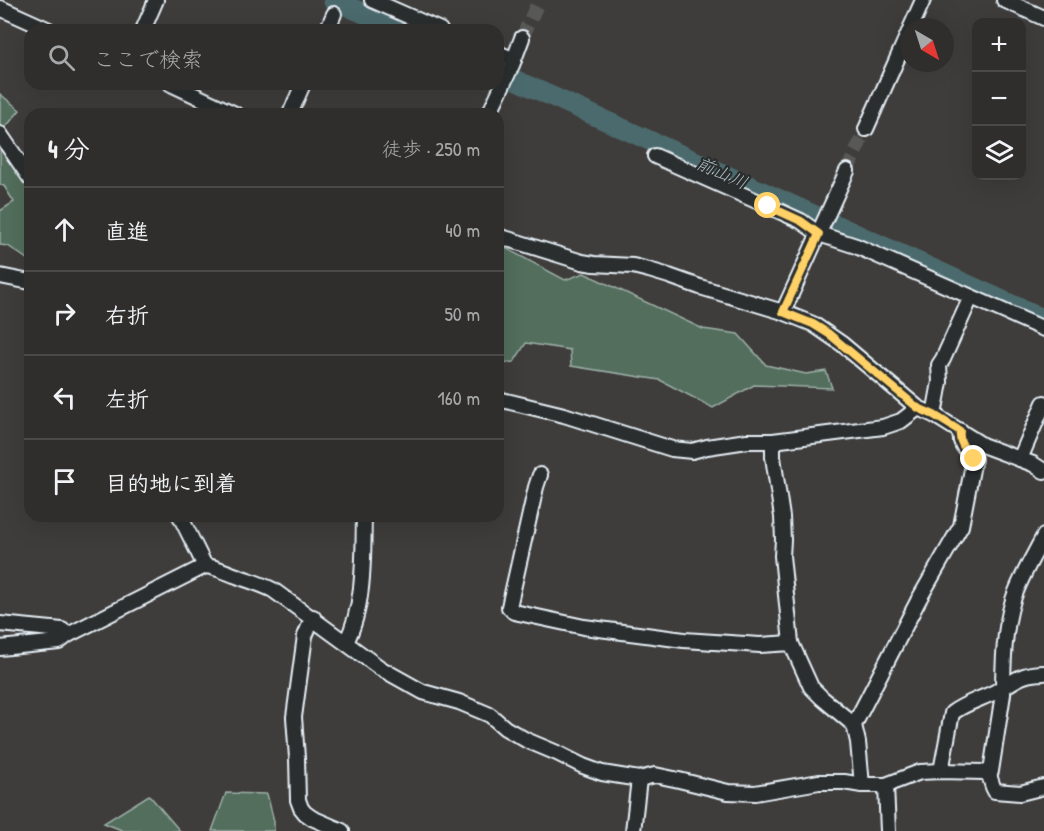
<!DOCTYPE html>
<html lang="ja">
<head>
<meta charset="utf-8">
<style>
	body { margin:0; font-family:"Patrick Hand","Klee One",sans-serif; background:#373634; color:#f1f3f6 }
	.controls { position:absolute; right:18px; top:18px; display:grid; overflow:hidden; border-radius:12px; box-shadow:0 6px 24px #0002 }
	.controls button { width:54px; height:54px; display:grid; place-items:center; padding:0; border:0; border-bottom:2px solid #4a4a48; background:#2f2e2c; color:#f1f3f6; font:30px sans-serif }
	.compass { position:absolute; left:900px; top:18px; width:54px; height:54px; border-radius:50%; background:#2f2e2c; box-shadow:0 6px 24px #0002; rotate:141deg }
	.stop { position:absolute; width:18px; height:18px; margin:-14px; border:4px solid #ffd166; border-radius:50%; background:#fff }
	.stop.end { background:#ffd166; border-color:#fff; box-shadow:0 2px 6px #0008 }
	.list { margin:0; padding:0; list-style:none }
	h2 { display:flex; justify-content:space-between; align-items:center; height:78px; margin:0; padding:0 24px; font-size:26px }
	h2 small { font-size:20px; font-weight:400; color:#a7a8a9 }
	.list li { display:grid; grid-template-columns:39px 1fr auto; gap:18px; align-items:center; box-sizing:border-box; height:84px; padding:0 24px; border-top:2px solid #4a4a48 }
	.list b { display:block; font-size:22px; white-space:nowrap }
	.list em { font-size:20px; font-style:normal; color:#a7a8a9 }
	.icon { flex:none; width:33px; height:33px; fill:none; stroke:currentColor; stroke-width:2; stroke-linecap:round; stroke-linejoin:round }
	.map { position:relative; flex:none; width:1044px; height:831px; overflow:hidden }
	.search { position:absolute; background:#2f2e2c; box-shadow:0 6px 24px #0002; left:24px; top:24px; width:480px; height:66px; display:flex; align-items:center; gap:15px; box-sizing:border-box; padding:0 21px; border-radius:18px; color:#a7a8a9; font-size:22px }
	.panel { position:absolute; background:#2f2e2c; box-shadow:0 6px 24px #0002; left:24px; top:108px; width:480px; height:414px; border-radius:18px }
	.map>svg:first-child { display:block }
</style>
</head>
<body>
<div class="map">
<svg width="1044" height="831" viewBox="0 0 1044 831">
	<rect width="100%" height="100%" fill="#3f3d3b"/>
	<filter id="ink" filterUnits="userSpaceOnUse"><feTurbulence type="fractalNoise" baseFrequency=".0167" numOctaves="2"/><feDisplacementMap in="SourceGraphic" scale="12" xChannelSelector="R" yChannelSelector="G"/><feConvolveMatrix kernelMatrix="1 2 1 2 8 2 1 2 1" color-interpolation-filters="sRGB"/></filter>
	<g filter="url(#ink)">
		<!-- green -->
		<g fill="#536e5c" stroke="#9eb0aa" stroke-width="1.5">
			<path d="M 0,94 L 20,110 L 0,134 Z"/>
			<path d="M 0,140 L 30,183 L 30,261 L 8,246 L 0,245 L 0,211 L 14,202 L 4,186 L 0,185 Z"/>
			<path d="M 498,244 L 565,280 L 584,273 L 703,329 L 738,334 L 766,365 L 806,374 L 826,371 L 832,388 L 754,385 L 713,408 L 660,380 L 571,366 L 570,350 L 526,343 L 514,362 L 498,363 Z"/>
			<path d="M 226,793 L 267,794 L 274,821 L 274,831 L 212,831 Z"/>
			<path d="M 149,795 L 180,831 L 124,831 L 104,823 Z"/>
		</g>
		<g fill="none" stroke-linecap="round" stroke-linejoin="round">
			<!-- river -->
			<g stroke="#4c6a6d" stroke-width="20">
				<path d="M 333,0 L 402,30"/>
				<path d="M 498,72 L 1044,319"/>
			</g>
			<!-- minor-tunnel -->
			<g stroke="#585857" stroke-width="14" stroke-dasharray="14 7" stroke-linecap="butt">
				<path d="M 522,38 L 539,0"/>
				<path d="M 847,171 L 866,129"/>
			</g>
			<!-- minor casing -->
			<g stroke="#e8f1f8" stroke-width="18">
				<g id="minor">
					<path d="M 372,0 L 440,30"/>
					<path d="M 1004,0 L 1044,18"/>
					<path d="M 0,8 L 49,30"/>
					<path d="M 911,27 L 923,0"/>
					<path d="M 143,30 L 156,0"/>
					<path d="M 327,30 L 334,14"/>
					<path d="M 498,53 L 514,60"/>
					<path d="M 171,84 L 235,114"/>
					<path d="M 290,114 L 303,84"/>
					<path d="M 489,114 L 512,65 L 522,38"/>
					<path d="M 866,129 L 909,32"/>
					<path d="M 0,134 L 30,178"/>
					<path d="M 655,156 L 768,206 L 801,221 L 819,234 L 856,246 L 1044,329"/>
					<path d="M 498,236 L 582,262 L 594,264 L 633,266 L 649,270 L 669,276 L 700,287 L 783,312 L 813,324 L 842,344 L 918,408 L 934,415 L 982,445 L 1033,464 L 1044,471"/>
					<path d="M 0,276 L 30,282"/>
					<path d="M 783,312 L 847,171"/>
					<path d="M 498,399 L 564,415 L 672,449 L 692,451 L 707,447 L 747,441 L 773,441 L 883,427 L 901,421 L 918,408"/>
					<path d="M 934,415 L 940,382 L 939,365 L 943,359 L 971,297"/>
					<path d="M 773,441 L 773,457 L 782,517 L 783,540 L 782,556 L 791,643"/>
					<path d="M 1020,459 L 1044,403"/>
					<path d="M 540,475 L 536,487 L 509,607 L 514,612 L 584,627 L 684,640 L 760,645 L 791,643 L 811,687 L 822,698 L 854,725"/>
					<path d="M 180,516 L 205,566"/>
					<path d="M 313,617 L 305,636 L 294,717 L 297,758 L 298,800 L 301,808 L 305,813 L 312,818 L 342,831"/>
					<path d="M 0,624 L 62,630 L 68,635"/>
					<path d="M 346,642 C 365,607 363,555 364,516"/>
					<path d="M 0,648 L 59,642 L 68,635 L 205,566 C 217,567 227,573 237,576 C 250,581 261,584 273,590 L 380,668 L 423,692 L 459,702 L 490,715 L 505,728 L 526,740 L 557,753 L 583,766 L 602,773 L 639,779 L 655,775 L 679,780 L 728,792 L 755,793 L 819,782 L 844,782 L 862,785 L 886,785 L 920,772 L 941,771 L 984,772 L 989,775 L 993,787 L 995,791 L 1020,793 L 1044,787"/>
					<path d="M 941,771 L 952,713 C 965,703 981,699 995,692 C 1014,682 1020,673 1044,673"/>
					<path d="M 989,775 L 991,771 L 1003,694 C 1003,663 1004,630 1013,600 C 1020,578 1033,557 1044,536"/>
					<path d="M 862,785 L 858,742 L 854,725 L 919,599 L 961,526 L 974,459 C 966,450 958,443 961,431"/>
					<path d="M 886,785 L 888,831"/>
					<path d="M 633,831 L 639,779"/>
				</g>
			</g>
			<!-- minor -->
			<use href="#minor" stroke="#2a2d2e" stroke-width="14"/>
		</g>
	</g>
	<g fill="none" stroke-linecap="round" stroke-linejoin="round" filter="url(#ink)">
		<!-- route -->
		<path stroke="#ffd166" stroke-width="8" d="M 768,206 L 801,221 L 819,234 L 783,312 L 813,324 L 829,334 L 918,408 L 934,415 L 960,431 C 958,443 966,450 974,459"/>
	</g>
	<g text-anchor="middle" stroke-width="4.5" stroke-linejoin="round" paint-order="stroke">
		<!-- water labels -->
		<g font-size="18" font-style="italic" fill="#aabbc0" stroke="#2a2d2e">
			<text transform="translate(722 173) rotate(24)" y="6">前山川</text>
		</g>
	</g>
</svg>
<div class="controls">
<button>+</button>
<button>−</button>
<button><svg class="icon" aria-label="layers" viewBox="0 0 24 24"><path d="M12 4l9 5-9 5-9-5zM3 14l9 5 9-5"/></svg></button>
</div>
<svg class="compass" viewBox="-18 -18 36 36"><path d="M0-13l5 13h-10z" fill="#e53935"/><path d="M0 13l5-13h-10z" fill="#a7a8a9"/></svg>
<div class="stop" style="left:768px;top:206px"></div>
<div class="stop end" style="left:974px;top:459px"></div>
<div class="search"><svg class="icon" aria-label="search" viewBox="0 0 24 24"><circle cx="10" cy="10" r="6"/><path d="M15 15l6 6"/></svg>ここで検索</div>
<section class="panel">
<h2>4 分<small>徒歩 · 250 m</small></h2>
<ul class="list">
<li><svg class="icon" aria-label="ahead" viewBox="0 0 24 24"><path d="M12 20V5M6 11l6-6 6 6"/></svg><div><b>直進</b></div><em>40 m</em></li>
<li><svg class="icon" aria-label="right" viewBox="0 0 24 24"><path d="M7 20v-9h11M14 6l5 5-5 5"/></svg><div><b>右折</b></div><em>50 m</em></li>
<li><svg class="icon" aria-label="left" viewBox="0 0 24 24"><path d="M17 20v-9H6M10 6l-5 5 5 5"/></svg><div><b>左折</b></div><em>160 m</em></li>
<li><svg class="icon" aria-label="arrive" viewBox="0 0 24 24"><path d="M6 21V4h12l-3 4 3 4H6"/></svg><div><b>目的地に到着</b></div></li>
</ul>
</section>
</div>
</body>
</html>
